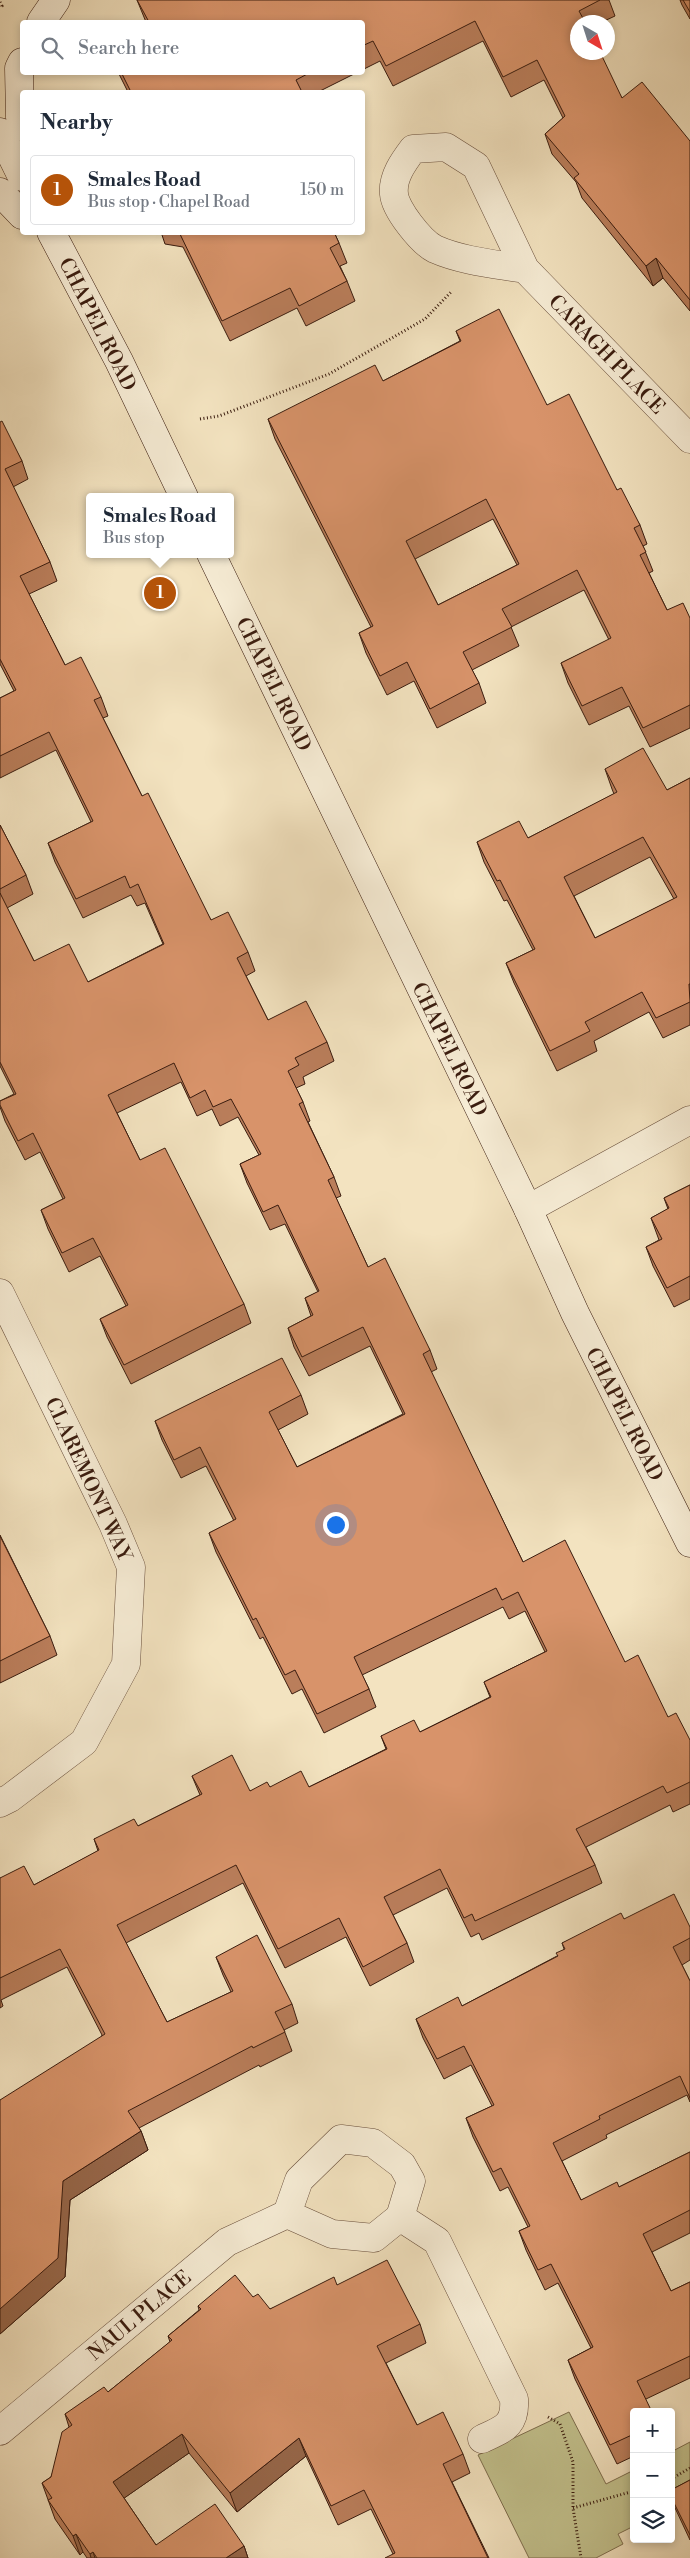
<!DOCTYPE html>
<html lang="en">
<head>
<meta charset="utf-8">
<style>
	body { margin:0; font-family:"Libre Bodoni",serif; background:#f6f6f7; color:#1f2937 }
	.controls { position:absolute; right:15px; bottom:15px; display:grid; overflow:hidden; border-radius:5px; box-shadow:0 2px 8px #0003 }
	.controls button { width:45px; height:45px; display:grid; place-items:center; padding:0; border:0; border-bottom:1px solid #e0e1e3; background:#fff; color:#1f2937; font:25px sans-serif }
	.compass { position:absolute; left:570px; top:15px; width:45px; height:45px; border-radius:50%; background:#fff; box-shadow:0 2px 8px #0003; rotate:141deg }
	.you { position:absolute; left:335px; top:1524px; width:18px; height:18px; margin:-12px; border:4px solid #fff; border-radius:50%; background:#1a73e8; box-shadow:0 0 0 8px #1a73e833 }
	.badge { display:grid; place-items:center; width:32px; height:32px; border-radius:50%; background:#b45309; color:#fff; font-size:16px; font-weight:700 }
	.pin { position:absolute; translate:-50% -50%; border:2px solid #fff; box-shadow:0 1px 5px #0006 }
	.popup { position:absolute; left:86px; top:493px; width:148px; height:65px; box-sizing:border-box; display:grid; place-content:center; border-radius:5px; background:#fff; filter:drop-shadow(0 1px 4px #0005); font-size:16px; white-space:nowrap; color:#747a83 }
	.popup b { font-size:19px; color:#1f2937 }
	.popup::after { content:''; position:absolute; left:50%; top:100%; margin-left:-10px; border:10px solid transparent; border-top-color:#fff }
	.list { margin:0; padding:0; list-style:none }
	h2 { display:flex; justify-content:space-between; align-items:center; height:65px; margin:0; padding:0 20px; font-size:21px }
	h2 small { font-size:16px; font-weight:400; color:#747a83 }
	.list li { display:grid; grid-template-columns:32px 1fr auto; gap:15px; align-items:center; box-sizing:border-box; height:70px; margin:0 10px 10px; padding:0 10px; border:1px solid #e0e1e3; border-radius:5px }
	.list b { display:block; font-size:19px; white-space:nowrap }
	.list p { margin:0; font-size:16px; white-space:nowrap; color:#747a83 }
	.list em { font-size:16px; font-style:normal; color:#747a83 }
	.icon { flex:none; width:28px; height:28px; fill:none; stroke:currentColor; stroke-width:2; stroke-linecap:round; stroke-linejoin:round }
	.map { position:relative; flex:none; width:690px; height:2558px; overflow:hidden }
	.search { position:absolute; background:#fff; box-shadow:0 2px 8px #0003; left:20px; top:20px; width:345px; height:55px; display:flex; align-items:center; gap:12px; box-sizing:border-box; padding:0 18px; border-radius:5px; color:#747a83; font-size:19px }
	.panel { position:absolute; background:#fff; box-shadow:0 2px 8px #0003; left:20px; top:90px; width:345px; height:145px; border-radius:5px }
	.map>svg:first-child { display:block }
</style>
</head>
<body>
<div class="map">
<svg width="690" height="2558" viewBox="0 0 690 2558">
	<rect width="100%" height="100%" fill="#f3e3c0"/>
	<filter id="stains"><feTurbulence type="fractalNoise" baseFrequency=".004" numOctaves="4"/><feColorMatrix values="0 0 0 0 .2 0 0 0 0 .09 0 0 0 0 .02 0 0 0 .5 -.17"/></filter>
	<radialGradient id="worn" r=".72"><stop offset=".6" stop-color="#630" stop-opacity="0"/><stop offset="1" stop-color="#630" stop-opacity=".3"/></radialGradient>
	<!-- green -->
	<g fill="#c2c18d" stroke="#7e6e4e">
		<path d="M 569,2412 L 606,2484 L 634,2470 L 634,2526 L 618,2534 L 623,2544 L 596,2558 L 529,2558 L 478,2455 Z"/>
		<path d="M 690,2442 L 690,2497 L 671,2506 L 671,2452 Z"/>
	</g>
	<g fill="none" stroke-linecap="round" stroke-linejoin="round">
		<!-- street casing -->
		<g stroke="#684e3b" stroke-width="29">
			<g id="street">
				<path d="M 525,269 C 495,264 462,261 435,249 C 421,242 395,209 394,194 C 392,177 404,161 413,149 L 446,147 L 476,166 L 525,269 L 690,439"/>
				<path d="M 528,1209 L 690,1120"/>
				<path d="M 0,1293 L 113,1524 L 131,1567 L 126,1664 L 84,1742 L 10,1798 L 0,1803"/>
				<path d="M 400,2217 L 437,2241 L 514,2399 C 516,2426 503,2429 482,2439"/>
				<path d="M 0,2431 L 227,2242 L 287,2214 L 299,2180 L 341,2139 L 373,2143 L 402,2165 L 411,2181 L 400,2217 L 374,2238 L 332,2234 L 287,2214"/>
			</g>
		</g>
		<!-- secondary casing -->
		<g stroke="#3a1c0f" stroke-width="29">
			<g id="secondary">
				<path d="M 41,22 L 56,0"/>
				<path d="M 22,62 L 19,68 L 20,117 L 22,127"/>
				<path d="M 0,132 L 22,177"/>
				<path d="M 0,192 L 22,215"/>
				<path d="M 51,232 L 119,361 L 184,497"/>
				<path d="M 211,554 L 528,1209 L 575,1313 L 690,1543"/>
			</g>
		</g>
		<!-- path -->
		<g stroke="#3a1c0f" stroke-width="3" stroke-dasharray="1 2.5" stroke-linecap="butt">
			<path d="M 0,2 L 2,6 L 0,7"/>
			<path d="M 200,419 L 219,416 L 329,374 L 425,319 L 451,292"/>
			<path d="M 548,2417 L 560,2424 L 573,2462 L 573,2508 L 581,2558"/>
			<path d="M 671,2479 L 690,2468"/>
			<path d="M 573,2508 L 634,2491"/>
		</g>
		<!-- street -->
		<use href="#street" stroke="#f7edd6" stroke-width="28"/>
		<!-- secondary -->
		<use href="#secondary" stroke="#f7edd6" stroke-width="28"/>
	</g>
	<!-- wall -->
	<g fill="#ba7e5b" stroke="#3a1c0f" fill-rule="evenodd">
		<path d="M 137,0 L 609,0 L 615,16 L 602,22 L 578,22 L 622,98 L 690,141 L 690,311 L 663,278 L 653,286 L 582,198 L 576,182 L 552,154 L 545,134 L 563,118 L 544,80 L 511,97 L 483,41 L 393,86 L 380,61 L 362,70 L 362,22 L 146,22 Z"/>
		<path d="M 680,0 L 690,0 L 690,19 L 682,5 Z"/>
		<path d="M 118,72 L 358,72 L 318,92 L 128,92 Z"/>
		<path d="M 161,232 L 334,232 L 339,243 L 347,263 L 340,266 L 347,281 L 355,301 L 306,326 L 297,308 L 230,341 L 183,247 L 165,244 Z"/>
		<path d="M 456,331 L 547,405 L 617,490 L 640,525 L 647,544 L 643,546 L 653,571 L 649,573 L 667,610 L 690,618 L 690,728 L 650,747 L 629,706 L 589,725 L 568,683 L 561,663 L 609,640 L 584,590 L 511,627 L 519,646 L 472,670 L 479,683 L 486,703 L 437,728 L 414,681 L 387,695 L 366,653 L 359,633 L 371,627 L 275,439 L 268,419 L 383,381 L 460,341 ZM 493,519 L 517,565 L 438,605 L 415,559 Z"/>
		<path d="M 0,422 L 22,461 L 28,479 L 13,487 L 50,562 L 57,581 L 29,594 L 65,665 L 101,697 L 108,716 L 103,718 L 142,796 L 211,920 L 248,952 L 255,971 L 246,976 L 268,1020 L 327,1042 L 334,1061 L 303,1077 L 305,1084 L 296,1088 L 303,1102 L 310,1121 L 308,1122 L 334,1177 L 341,1196 L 336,1198 L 368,1267 L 430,1350 L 437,1369 L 431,1372 L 523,1562 L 625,1662 L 668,1717 L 690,1740 L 690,1804 L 673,1812 L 670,1805 L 586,1847 L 595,1865 L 602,1883 L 482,1940 L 479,1933 L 471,1937 L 447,1888 L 393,1915 L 407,1943 L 414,1962 L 370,1986 L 346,1937 L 285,1968 L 243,1883 L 126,1943 L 167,2022 L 231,1992 L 223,1975 L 216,1957 L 292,2004 L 298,2023 L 284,2030 L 292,2051 L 260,2067 L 259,2065 L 139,2128 L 141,2131 L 148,2150 L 70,2200 L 65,2277 L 0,2334 L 102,2035 L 67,1967 L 1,2000 L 3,2006 L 0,2008 L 0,1878 L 34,1885 L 98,1851 L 94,1839 L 138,1826 L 200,1795 L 192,1776 L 250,1791 L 270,1787 L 309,1787 L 386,1749 L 381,1736 L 420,1732 L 490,1697 L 484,1682 L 545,1652 L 525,1611 L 509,1619 L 503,1607 L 362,1675 L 369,1689 L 376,1707 L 324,1733 L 302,1689 L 292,1694 L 263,1637 L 260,1639 L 216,1552 L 209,1533 L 234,1521 L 206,1466 L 181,1478 L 162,1440 L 155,1421 L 301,1395 L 308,1414 L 278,1430 L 297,1467 L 403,1414 L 370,1346 L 309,1376 L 294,1347 L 288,1328 L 311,1316 L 305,1298 L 318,1292 L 285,1224 L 270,1230 L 247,1183 L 240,1164 L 259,1155 L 238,1117 L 220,1126 L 212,1109 L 197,1116 L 181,1082 L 117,1113 L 140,1160 L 244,1304 L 251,1323 L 131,1384 L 107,1337 L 100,1319 L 126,1306 L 100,1256 L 69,1272 L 48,1229 L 41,1210 L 63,1199 L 40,1152 L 25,1160 L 5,1121 L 0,1107 L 0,1101 L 14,1094 L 0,1066 L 0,825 L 26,875 L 33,894 L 7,908 L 34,961 L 88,982 L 163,944 L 145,903 L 137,906 L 131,895 L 83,918 L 55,862 L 48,843 L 91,822 L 56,750 L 0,778 L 0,698 L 14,691 L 0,664 Z"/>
		<path d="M 605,769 L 667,790 L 690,778 L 690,1025 L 663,1038 L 649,1012 L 594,1041 L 597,1051 L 557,1071 L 514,983 L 506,963 L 533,950 L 507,900 L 504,901 L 484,862 L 477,842 L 528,838 L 614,794 L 612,789 ZM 650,857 L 674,899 L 595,938 L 574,896 Z"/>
		<path d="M 690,1185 L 690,1299 L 674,1307 L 653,1266 L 646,1247 L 659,1240 L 651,1218 L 668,1209 L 664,1198 Z"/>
		<path d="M 0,1535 L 50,1636 L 57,1655 L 0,1683 Z"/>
		<path d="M 624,1919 L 690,1927 L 690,1960 L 682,1965 L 690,1981 L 690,2102 L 687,2095 L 606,2135 L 607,2138 L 562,2161 L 581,2200 L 619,2187 L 690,2152 L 690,2233 L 652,2252 L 671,2291 L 690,2282 L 690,2378 L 646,2399 L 634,2412 L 634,2456 L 617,2464 L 575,2379 L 568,2360 L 591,2348 L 558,2283 L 545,2290 L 526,2250 L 519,2231 L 528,2227 L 508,2187 L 500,2191 L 473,2137 L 466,2118 L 492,2106 L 471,2065 L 444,2079 L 423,2038 L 416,2019 L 462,2006 L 557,1956 L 564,1949 L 562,1943 Z"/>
		<path d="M 337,2285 L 420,2324 L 426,2343 L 386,2363 L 417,2425 L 463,2454 L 470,2473 L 452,2482 L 489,2558 L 393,2554 L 371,2509 L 338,2525 L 306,2456 L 237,2512 L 189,2453 L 124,2498 L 156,2545 L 244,2546 L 248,2558 L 87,2558 L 83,2552 L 80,2555 L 55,2519 L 42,2483 L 51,2477 L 69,2427 L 65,2414 L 108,2392 L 170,2342 L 168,2336 L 199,2310 L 198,2306 L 253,2297 L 270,2309 Z"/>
		<path d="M 690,2480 L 690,2540 L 676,2510 L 671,2499 L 671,2490 Z"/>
	</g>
	<!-- shaded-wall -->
	<g fill="#97674a" stroke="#3a1c0f">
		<path d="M 656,258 L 663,278 L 653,286 L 646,266 Z"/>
		<path d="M 141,2131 L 148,2150 L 70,2200 L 65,2277 L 0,2334 L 0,2309 L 63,2181 Z"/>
		<path d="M 182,2434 L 189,2453 L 120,2501 L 113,2482 Z"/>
		<path d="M 299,2438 L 306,2456 L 237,2512 L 230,2493 Z"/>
		<path d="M 76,2534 L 83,2552 L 80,2555 L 73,2536 Z"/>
		<path d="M 244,2546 L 248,2558 L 226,2558 Z"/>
		<path d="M 93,2552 L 95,2558 L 91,2558 L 90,2554 Z"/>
	</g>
	<!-- building -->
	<g fill="#d8936a" stroke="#3a1c0f" fill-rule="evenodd">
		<path d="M 137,0 L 600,0 L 579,11 L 585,22 L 578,22 L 578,52 L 600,52 L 622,98 L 642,82 L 690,141 L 690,300 L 656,258 L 646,266 L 574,178 L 579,174 L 545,134 L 565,116 L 537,60 L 503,77 L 475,21 L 386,66 L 373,41 L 362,46 L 362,22 L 149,22 Z"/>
		<path d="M 683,0 L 690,0 L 690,12 Z"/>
		<path d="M 121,72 L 311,72 L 296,80 L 302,92 L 131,92 Z"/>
		<path d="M 179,232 L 334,232 L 339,243 L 330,248 L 347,281 L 299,306 L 290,288 L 222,321 Z"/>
		<path d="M 499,309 L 547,405 L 569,394 L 617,490 L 621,488 L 640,525 L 634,528 L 646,552 L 640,555 L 667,610 L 683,603 L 690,618 L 690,705 L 643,728 L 622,687 L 582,706 L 561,663 L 611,638 L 577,570 L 502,609 L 512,627 L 463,652 L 479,683 L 430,709 L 407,662 L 380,676 L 359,633 L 373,626 L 268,419 L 375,365 L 383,381 L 461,341 L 456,331 ZM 486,499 L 519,564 L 438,605 L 406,541 Z"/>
		<path d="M 2,421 L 22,461 L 5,469 L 50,562 L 20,576 L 65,665 L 81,657 L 101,697 L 94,700 L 142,796 L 148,793 L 211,920 L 228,912 L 248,952 L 237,958 L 268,1020 L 306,1001 L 327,1042 L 295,1058 L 299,1065 L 288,1071 L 303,1102 L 299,1104 L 334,1177 L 328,1180 L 368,1267 L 385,1258 L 430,1350 L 423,1354 L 523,1562 L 565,1540 L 625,1662 L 638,1655 L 668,1717 L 676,1713 L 690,1740 L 690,1782 L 667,1793 L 663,1786 L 576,1829 L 595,1865 L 475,1921 L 472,1914 L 464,1918 L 440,1869 L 384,1897 L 407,1943 L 363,1967 L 339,1918 L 278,1949 L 236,1865 L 117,1925 L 167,2022 L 233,1991 L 216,1957 L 257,1935 L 292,2004 L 275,2012 L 285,2032 L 253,2048 L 252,2046 L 128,2111 L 141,2131 L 63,2181 L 58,2258 L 0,2309 L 0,2100 L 105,2034 L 60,1949 L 0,1978 L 0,1878 L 24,1866 L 34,1885 L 99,1850 L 94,1839 L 134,1819 L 138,1826 L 202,1794 L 192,1776 L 232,1755 L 250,1791 L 267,1782 L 270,1787 L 301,1771 L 309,1787 L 387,1749 L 381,1736 L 414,1720 L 420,1732 L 491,1697 L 484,1682 L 547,1651 L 518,1592 L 502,1600 L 496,1588 L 354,1657 L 369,1689 L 317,1714 L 295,1670 L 285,1675 L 256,1618 L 253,1620 L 209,1533 L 236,1519 L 200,1447 L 174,1460 L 155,1421 L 282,1358 L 301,1395 L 269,1412 L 297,1467 L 405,1414 L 363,1327 L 302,1357 L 288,1328 L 313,1315 L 305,1298 L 319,1291 L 278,1205 L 263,1212 L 240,1164 L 261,1154 L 231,1099 L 213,1107 L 205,1090 L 190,1098 L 174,1063 L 108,1095 L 140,1160 L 165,1148 L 244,1304 L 124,1365 L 100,1319 L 128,1305 L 93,1238 L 62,1253 L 41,1210 L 65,1198 L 33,1133 L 18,1141 L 0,1105 L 0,1101 L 16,1094 L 0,1062 L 0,893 L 34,961 L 69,944 L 88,982 L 164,944 L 138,884 L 130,888 L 125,876 L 76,899 L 48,843 L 93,821 L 49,732 L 0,756 L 0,698 L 16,690 L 0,659 L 0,422 Z"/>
		<path d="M 643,748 L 667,790 L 690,778 L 690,984 L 689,984 L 690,1002 L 656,1018 L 642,992 L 585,1022 L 590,1031 L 550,1051 L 506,963 L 535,949 L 500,880 L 497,881 L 477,842 L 519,821 L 528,838 L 617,792 L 605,769 ZM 643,837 L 677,897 L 595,938 L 564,877 Z"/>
		<path d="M 0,825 L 26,875 L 0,889 Z"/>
		<path d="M 690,1185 L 690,1276 L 667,1288 L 646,1247 L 662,1239 L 651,1218 L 669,1208 L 664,1198 Z"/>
		<path d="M 0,1536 L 50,1636 L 0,1661 Z"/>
		<path d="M 674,1894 L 690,1927 L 690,1938 L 673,1947 L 690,1981 L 690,2098 L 680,2076 L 599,2116 L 600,2119 L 553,2143 L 581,2200 L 617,2182 L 619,2187 L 690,2152 L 690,2210 L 643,2234 L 671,2291 L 690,2282 L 690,2356 L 637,2381 L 652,2412 L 634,2412 L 634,2434 L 610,2445 L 568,2360 L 593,2347 L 551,2264 L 538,2270 L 519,2231 L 530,2226 L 501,2168 L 493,2172 L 466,2118 L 494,2105 L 464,2046 L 437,2059 L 416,2019 L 458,1997 L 462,2006 L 558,1956 L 556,1953 L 565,1949 L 562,1943 L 621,1913 L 624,1919 Z"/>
		<path d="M 387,2260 L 420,2324 L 377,2346 L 417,2425 L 443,2412 L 463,2454 L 443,2464 L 488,2558 L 385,2558 L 395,2553 L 364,2490 L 331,2506 L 299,2438 L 230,2493 L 182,2434 L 113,2482 L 156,2545 L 215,2504 L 244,2546 L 226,2558 L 97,2558 L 93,2552 L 90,2554 L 76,2534 L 73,2536 L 48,2500 L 52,2498 L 42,2483 L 51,2477 L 62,2432 L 72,2425 L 65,2414 L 104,2387 L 108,2392 L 172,2340 L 168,2336 L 201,2309 L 198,2306 L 235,2275 L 253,2297 L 258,2294 L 270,2309 L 334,2277 L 337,2285 Z"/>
		<path d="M 690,2480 L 690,2535 L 671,2497 L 671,2490 Z"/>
	</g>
	<g text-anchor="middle" stroke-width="4" stroke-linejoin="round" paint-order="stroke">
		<!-- street labels -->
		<g font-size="20" fill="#3a1c0f" stroke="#f7edd6">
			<text transform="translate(98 324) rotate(63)" y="7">CHAPEL ROAD</text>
			<text transform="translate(607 354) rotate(46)" y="7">CARAGH PLACE</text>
			<text transform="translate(274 684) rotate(64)" y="7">CHAPEL ROAD</text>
			<text transform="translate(450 1049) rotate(64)" y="7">CHAPEL ROAD</text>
			<text transform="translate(625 1414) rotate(63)" y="7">CHAPEL ROAD</text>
			<text transform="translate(89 1479) rotate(65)" y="7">CLAREMONT WAY</text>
			<text transform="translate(139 2315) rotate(-40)" y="7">NAUL PLACE</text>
		</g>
	</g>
	<rect width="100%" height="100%" filter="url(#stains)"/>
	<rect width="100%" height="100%" fill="url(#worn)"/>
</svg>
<div class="controls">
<button>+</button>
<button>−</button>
<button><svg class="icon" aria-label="layers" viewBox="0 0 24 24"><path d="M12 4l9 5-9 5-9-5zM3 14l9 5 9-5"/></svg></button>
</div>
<svg class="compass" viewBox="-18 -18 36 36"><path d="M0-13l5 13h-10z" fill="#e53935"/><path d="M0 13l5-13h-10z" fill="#747a83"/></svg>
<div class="you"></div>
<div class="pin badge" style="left:160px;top:593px">1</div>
<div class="popup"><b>Smales Road</b>Bus stop</div>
<div class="search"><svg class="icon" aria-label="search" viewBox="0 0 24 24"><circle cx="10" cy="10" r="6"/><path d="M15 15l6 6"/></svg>Search here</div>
<section class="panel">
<h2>Nearby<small></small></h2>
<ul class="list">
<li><span class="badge">1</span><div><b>Smales Road</b><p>Bus stop · Chapel Road</p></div><em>150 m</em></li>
</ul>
</section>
</div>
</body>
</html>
